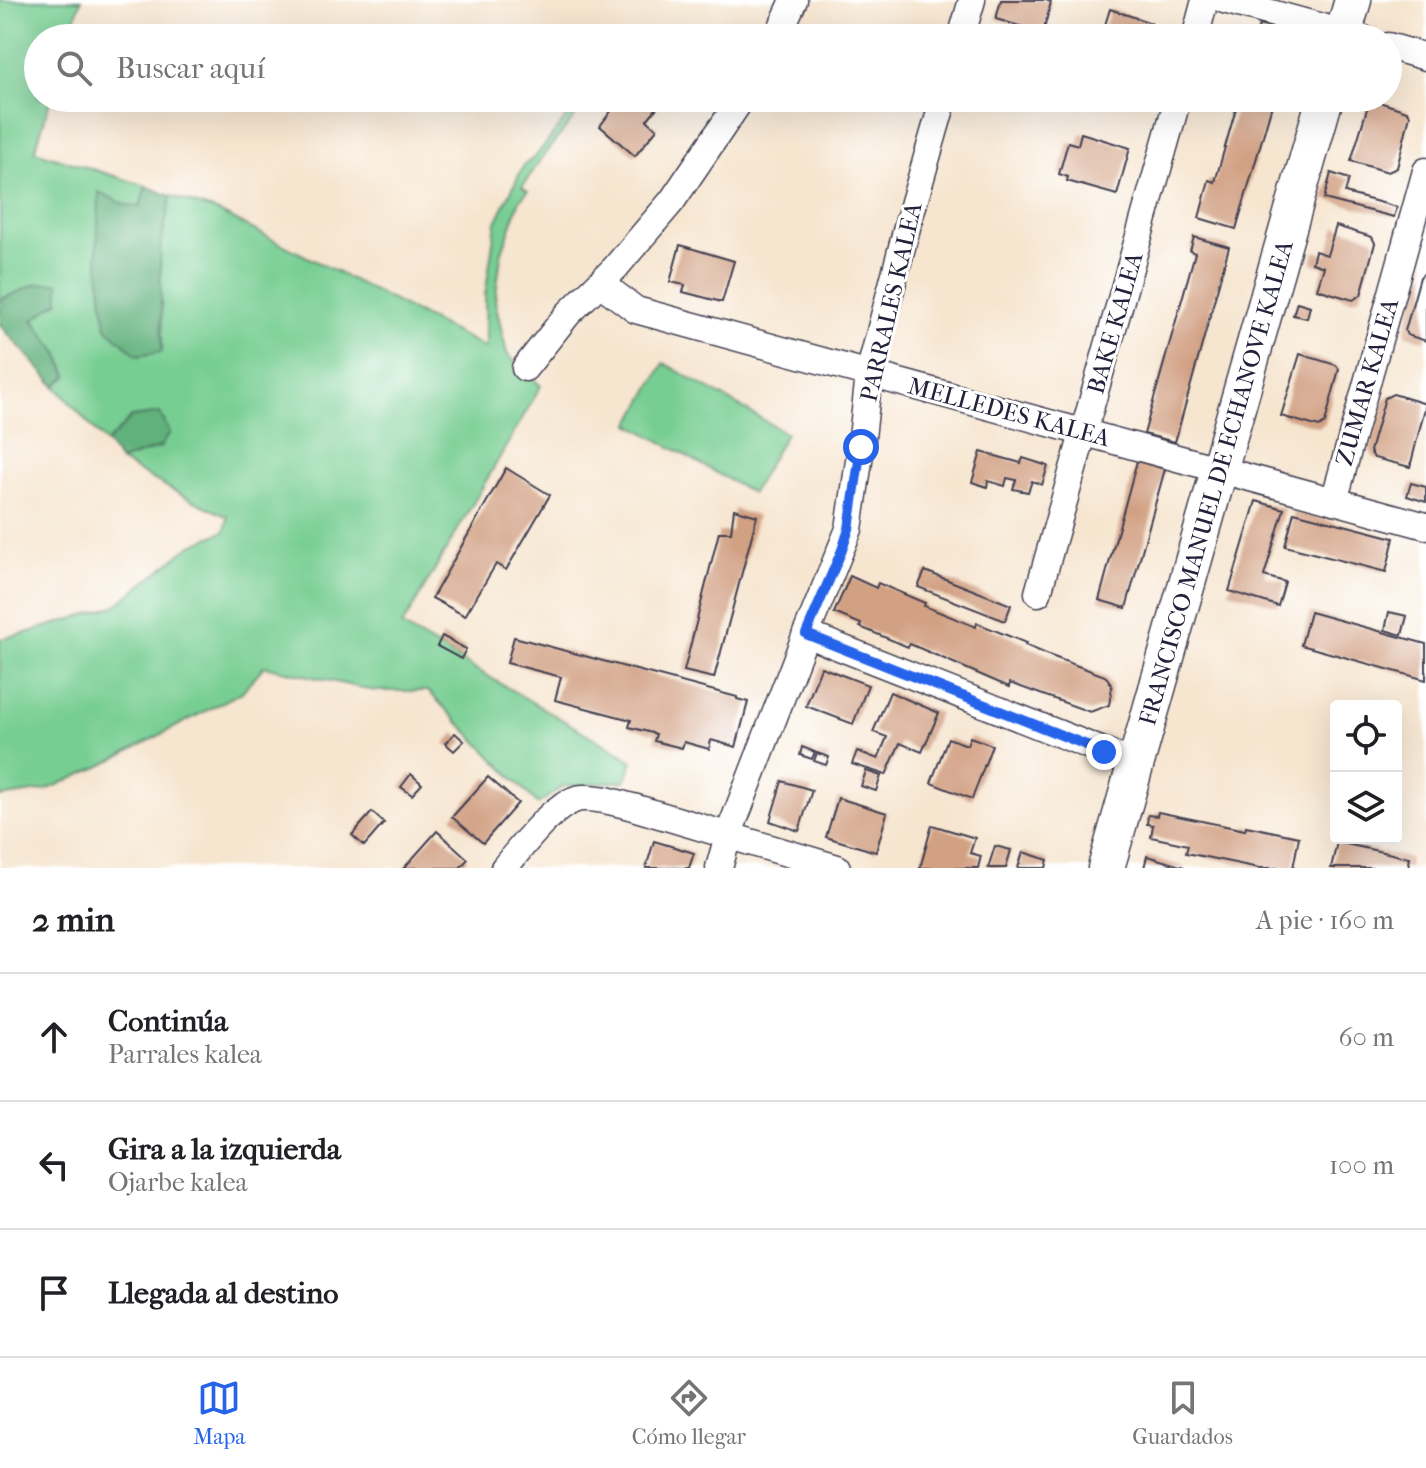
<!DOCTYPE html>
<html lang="es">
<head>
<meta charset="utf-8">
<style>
	body { margin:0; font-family:"IM FELL French Canon",serif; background:#f2f2f2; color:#202124 }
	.controls { position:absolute; right:24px; bottom:24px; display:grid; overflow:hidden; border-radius:8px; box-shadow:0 8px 32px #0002 }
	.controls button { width:72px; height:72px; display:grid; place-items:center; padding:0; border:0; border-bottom:2px solid #e0e0e0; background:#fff; color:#202124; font:40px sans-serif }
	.stop { position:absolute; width:24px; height:24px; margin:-18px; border:6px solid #2563eb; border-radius:50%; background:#fff }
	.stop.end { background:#2563eb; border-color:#fff; box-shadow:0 2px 8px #0008 }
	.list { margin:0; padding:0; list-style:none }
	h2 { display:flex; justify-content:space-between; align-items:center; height:104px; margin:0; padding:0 32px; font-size:34px }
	h2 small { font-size:26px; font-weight:400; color:#757577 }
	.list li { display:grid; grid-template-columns:52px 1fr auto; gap:24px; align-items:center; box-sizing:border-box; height:128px; padding:0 32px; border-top:2px solid #e0e0e0 }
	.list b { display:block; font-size:30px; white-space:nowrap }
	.list p { margin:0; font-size:26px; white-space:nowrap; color:#757577 }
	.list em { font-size:26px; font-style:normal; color:#757577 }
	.icon { flex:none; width:44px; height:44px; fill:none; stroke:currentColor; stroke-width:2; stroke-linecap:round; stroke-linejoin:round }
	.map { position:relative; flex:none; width:1426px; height:868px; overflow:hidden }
	.search { position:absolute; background:#fff; box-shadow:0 8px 32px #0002; left:24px; right:24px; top:24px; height:88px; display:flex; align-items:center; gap:20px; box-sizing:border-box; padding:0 28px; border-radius:44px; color:#757577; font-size:30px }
	.sheet { height:488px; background:#fff }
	nav { display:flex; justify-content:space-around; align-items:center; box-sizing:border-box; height:112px; border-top:2px solid #e0e0e0; background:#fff; font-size:22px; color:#757577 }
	nav a { display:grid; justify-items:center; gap:4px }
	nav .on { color:#2563eb }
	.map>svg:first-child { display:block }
</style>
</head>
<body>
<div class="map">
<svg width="1426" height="868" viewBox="0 0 1426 868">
	<rect width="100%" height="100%" fill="#fff"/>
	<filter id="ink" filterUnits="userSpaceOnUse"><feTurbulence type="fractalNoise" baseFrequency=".0125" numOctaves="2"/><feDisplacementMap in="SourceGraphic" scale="16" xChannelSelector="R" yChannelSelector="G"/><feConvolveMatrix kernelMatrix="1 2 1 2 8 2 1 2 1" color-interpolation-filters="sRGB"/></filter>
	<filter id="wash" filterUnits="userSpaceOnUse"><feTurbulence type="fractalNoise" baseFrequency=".006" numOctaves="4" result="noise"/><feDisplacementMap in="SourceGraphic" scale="32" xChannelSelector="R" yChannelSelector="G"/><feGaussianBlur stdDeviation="1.8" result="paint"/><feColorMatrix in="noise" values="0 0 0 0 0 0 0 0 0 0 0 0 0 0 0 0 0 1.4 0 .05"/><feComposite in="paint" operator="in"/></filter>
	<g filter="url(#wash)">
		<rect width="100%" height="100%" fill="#f6e5cf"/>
		<!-- green -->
		<g fill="#77ce92" stroke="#4c7866" stroke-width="2">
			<path d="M 0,0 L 81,0 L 69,38 L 38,38 L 38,98 L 51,98 L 35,151 L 146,186 L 140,207 L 126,205 L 99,193 L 162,352 L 160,248 L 171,196 L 219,212 L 486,348 L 485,296 L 496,222 L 524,165 L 535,157 L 582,98 L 590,98 L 547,151 L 522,187 L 528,191 L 520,200 L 501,255 L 495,301 L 507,354 L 541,386 L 402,626 L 633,761 L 625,781 L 564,786 L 538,804 L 428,691 L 375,691 L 264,666 L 242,692 L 101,766 L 46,790 L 0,797 L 0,639 L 26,633 L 115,606 L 190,546 L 225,531 L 228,517 L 178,493 L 120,461 L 161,447 L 132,417 L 106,443 L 55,386 L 68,375 L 58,353 L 33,319 L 59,301 L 36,284 L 0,300 Z"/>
			<path d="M 664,363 L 786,433 L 752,493 L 630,424 Z"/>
		</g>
		<!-- forest -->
		<g fill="#61b17c" stroke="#426a5c" stroke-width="2">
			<path d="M 146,186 L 171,196 L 160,248 L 162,352 L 138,356 L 106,328 L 97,254 L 99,192 L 126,205 L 140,207 Z"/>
			<path d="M 59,283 L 59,301 L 33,320 L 58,353 L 68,376 L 55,386 L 0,325 L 0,300 L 36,284 Z"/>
			<path d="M 160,413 L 170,433 L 160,447 L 120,461 L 106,443 L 132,417 Z"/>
		</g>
		<g id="blocks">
			<!-- building -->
			<g fill="#d2a083">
				<path d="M 1001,0 L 1046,0 L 1051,2 L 1043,33 L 996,19 Z"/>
				<path d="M 1110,9 L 1151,23 L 1146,38 L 1101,38 Z"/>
				<path d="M 1259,25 L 1292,34 L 1291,38 L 1256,38 Z"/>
				<path d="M 621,98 L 665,98 L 647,120 L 657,129 L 635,156 L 600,126 Z"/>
				<path d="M 1239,98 L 1274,98 L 1236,229 L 1199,218 L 1209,180 L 1215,182 Z"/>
				<path d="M 1370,99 L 1407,111 L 1410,115 L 1397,168 L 1388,172 L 1351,161 Z"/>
				<path d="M 1081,133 L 1130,148 L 1117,195 L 1067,181 L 1068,177 L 1059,174 L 1068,142 L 1078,145 Z"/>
				<path d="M 1331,173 L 1349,179 L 1345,193 L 1397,207 L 1394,217 L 1324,199 Z"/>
				<path d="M 1336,226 L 1372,237 L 1375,243 L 1361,295 L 1353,300 L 1317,289 L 1324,267 L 1312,263 L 1315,251 L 1327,255 Z"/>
				<path d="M 1194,237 L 1229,247 L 1175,442 L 1144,434 L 1195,253 L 1190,251 Z"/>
				<path d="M 680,245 L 734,261 L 722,302 L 683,292 L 685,285 L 670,282 Z"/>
				<path d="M 1426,272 L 1426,341 L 1407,335 L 1405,331 L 1420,277 Z"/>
				<path d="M 1297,302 L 1310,306 L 1307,318 L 1293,315 Z"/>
				<path d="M 1300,354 L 1336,365 L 1339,369 L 1325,423 L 1319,427 L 1281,416 Z"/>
				<path d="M 1393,394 L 1426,404 L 1410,467 L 1374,458 L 1370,451 L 1385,398 Z"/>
				<path d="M 981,452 L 1021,463 L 1023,458 L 1048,466 L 1042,485 L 1032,481 L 1028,492 L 1013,489 L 1016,480 L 1007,478 L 1005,486 L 988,481 L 987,487 L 972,482 Z"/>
				<path d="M 1137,461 L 1165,469 L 1126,608 L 1099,600 Z"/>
				<path d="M 506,468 L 550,495 L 506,570 L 496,564 L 465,616 L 432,598 Z"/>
				<path d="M 1411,483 L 1426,487 L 1426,502 L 1407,496 Z"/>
				<path d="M 1256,501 L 1284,509 L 1264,576 L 1285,582 L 1278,606 L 1229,591 Z"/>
				<path d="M 734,509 L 757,516 L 714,678 L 684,671 L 719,532 L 731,532 Z"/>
				<path d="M 1294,512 L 1394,538 L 1386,572 L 1285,546 Z"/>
				<path d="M 925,571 L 1011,605 L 1005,621 L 918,587 Z"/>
				<path d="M 850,576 L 876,588 L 878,583 L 925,603 L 924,606 L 976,627 L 977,623 L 1026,643 L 1025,645 L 1051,656 L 1105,676 L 1108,679 L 1112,687 L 1109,705 L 1090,712 L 1010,683 L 1009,687 L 910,644 L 908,647 L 860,627 L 861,624 L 834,613 Z"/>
				<path d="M 1310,612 L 1426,644 L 1426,680 L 1301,645 Z"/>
				<path d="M 1389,612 L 1407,616 L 1402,635 L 1385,630 Z"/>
				<path d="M 442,636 L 466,649 L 461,659 L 437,646 Z"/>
				<path d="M 514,637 L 737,697 L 737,699 L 748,702 L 736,747 L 711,740 L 709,749 L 684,742 L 682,748 L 654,741 L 656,734 L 629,727 L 631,720 L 555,700 L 561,677 L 507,663 Z"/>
				<path d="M 821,667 L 868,685 L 853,724 L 806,706 Z"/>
				<path d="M 890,692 L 939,713 L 922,752 L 900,743 L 886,775 L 852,764 L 857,751 L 878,759 L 887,737 L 873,732 Z"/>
				<path d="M 455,733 L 464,741 L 454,751 L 445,743 Z"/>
				<path d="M 970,737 L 992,745 L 972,799 L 931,783 L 948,738 L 967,745 Z"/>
				<path d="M 802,747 L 815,752 L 812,759 L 800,755 Z"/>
				<path d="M 817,753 L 829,757 L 826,765 L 814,761 Z"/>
				<path d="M 866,771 L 881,776 L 876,791 L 861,786 Z"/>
				<path d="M 411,774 L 422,784 L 412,795 L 401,787 Z"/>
				<path d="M 488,777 L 518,803 L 483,843 L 452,817 Z"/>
				<path d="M 782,781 L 812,790 L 799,831 L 770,821 Z"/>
				<path d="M 838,798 L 887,813 L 876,852 L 826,837 Z"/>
				<path d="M 372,812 L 384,823 L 364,846 L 352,835 Z"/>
				<path d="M 1158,812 L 1245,830 L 1246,826 L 1299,837 L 1293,868 L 1259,868 L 1186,853 L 1188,845 L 1151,837 L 1153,825 L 1147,824 L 1148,815 L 1157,816 Z"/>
				<path d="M 932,825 L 975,838 L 970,853 L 981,856 L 978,868 L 920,868 Z"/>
				<path d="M 437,831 L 468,859 L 460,868 L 404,868 Z"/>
				<path d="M 654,841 L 694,853 L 689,868 L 646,868 Z"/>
				<path d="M 1337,842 L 1410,858 L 1408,868 L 1331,868 Z"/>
				<path d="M 995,846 L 1011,850 L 1006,868 L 988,868 Z"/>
				<path d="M 1023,852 L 1048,860 L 1046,868 L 1018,868 Z"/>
				<path d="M 1147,856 L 1184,867 L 1184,868 L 1144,868 Z"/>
			</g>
		</g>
	</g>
	<g filter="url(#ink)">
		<use href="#blocks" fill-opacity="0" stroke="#423f51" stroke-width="2"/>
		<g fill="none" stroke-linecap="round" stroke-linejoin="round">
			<!-- street casing -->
			<g stroke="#423f51" stroke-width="29">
				<g id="street">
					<path d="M 1224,0 L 1362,38"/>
					<path d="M 777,38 L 794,0"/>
					<path d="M 961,38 L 972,0"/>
					<path d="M 1195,38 L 1205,0"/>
					<path d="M 1388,46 L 1426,57"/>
					<path d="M 600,283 L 636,310 L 1426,526"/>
					<path d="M 525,368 L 568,314 L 615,268 L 672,201 L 742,98"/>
					<path d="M 1334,501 L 1426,171"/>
					<path d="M 1038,593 L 1178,98"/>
					<path d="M 806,634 L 1136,764"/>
					<path d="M 504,868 C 521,848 556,799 583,798 C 600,797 617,803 633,807 L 837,868"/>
					<path d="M 719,868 L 728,836 L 806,634 L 849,529 L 861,447 L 869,374 L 910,216 L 944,98"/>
				</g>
			</g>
			<!-- secondary casing -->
			<g stroke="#423f51" stroke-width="39">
				<g id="secondary">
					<path d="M 1342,38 L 1353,0"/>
					<path d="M 1106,868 L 1325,98"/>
				</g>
			</g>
			<!-- street -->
			<use href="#street" stroke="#fff" stroke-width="26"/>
			<!-- secondary -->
			<use href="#secondary" stroke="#fff" stroke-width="36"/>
		</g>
	</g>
	<g fill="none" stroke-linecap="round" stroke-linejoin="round" filter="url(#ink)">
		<!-- route -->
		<path stroke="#2563eb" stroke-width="10" d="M 861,447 L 849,529 L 842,550 L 806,634 L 1104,752"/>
	</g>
	<g text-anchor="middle" stroke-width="6" stroke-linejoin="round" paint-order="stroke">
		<!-- street labels -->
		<g font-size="24" fill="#22223b" stroke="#fff">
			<text transform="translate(891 302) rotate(-77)" y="8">PARRALES KALEA</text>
			<text transform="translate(1115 323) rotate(-74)" y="8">BAKE KALEA</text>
			<text transform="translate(1367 382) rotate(-74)" y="8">ZUMAR KALEA</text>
			<text transform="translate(1009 412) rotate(15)" y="8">MELLEDES KALEA</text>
			<text transform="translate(1216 483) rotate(-74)" y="8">FRANCISCO MANUEL DE ECHANOVE KALEA</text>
		</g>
	</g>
</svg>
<div class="controls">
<button><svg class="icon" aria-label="locate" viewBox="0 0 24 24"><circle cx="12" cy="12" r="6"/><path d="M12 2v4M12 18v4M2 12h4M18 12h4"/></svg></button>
<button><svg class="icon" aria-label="layers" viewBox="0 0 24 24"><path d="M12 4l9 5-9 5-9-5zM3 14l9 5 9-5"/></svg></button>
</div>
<div class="stop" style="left:861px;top:447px"></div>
<div class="stop end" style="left:1104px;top:752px"></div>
<div class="search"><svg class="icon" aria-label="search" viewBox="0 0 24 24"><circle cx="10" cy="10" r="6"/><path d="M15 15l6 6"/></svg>Buscar aquí</div>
</div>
<section class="sheet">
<h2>2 min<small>A pie · 160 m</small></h2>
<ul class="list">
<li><svg class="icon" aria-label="ahead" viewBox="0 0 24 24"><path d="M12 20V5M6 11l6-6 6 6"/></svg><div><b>Continúa</b><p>Parrales kalea</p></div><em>60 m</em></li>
<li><svg class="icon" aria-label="left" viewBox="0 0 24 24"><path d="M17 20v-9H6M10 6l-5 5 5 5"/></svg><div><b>Gira a la izquierda</b><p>Ojarbe kalea</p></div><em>100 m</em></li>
<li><svg class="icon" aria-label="arrive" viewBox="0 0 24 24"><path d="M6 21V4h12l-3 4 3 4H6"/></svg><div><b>Llegada al destino</b></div></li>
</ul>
</section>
<nav>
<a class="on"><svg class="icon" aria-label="map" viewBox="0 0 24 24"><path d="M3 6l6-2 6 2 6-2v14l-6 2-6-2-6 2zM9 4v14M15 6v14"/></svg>Mapa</a>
<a><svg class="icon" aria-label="directions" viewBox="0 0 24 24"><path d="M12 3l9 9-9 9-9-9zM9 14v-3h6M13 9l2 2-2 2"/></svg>Cómo llegar</a>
<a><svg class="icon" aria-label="saved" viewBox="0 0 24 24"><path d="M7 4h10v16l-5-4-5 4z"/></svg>Guardados</a>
</nav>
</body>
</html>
